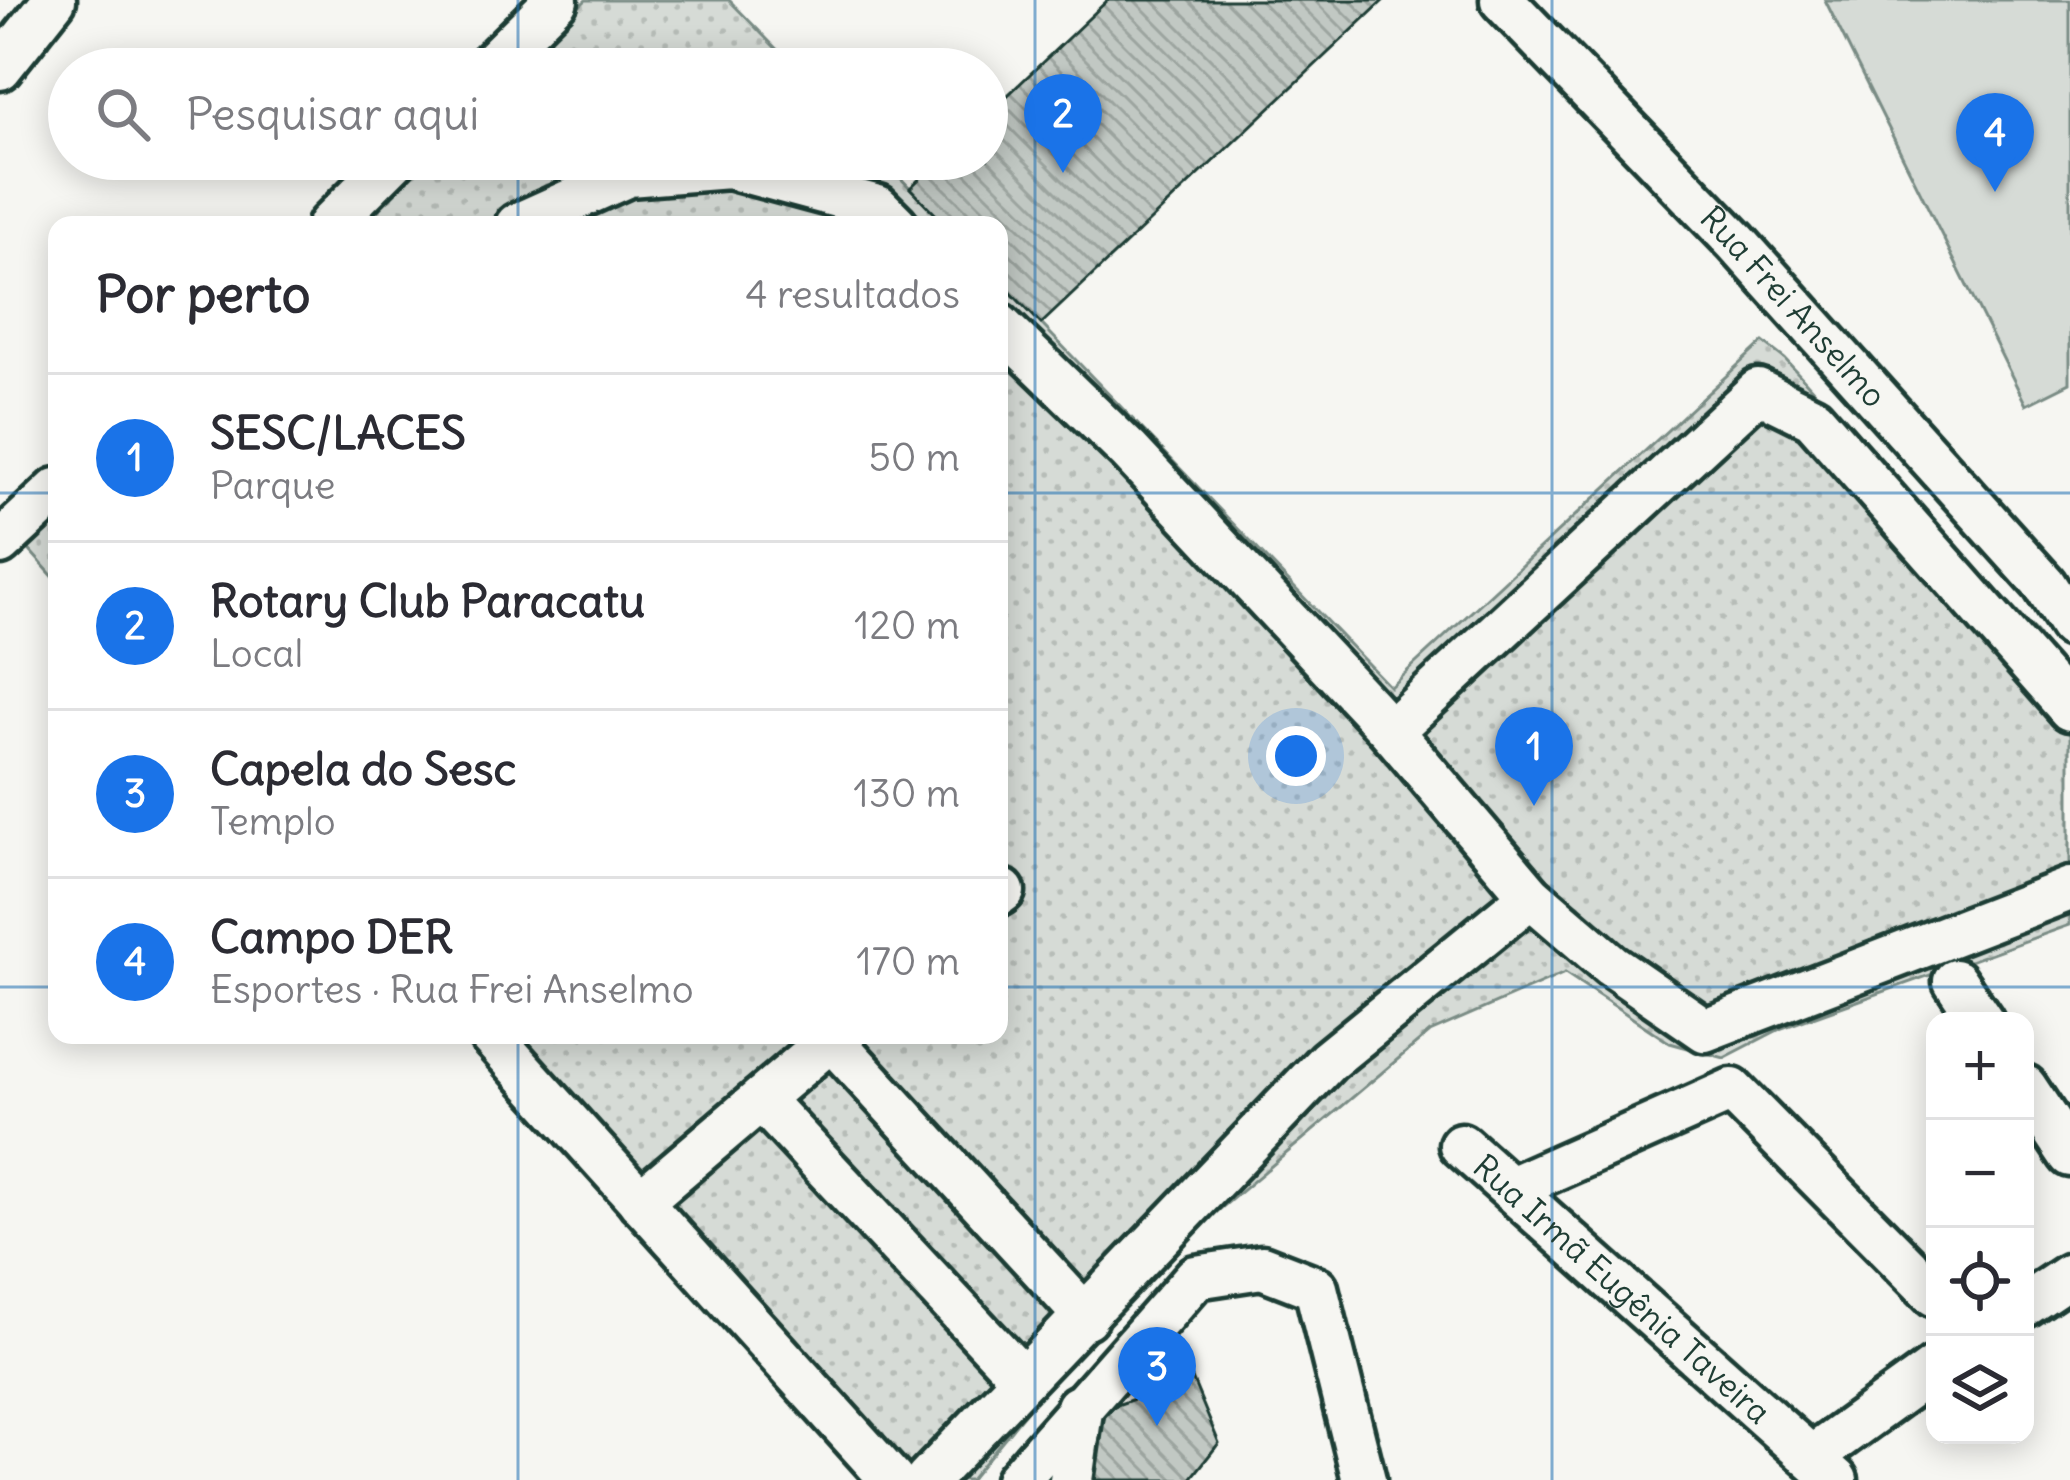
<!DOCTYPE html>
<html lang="pt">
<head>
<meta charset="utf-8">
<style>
	body { margin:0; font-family:Delius,sans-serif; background:#f7f7f7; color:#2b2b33 }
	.controls { position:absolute; right:36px; bottom:36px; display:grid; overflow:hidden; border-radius:24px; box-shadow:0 6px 30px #0003 }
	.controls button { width:108px; height:108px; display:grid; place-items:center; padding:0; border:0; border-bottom:3px solid #e1e1e2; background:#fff; color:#2b2b33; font:60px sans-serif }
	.you { position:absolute; left:1296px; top:756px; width:42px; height:42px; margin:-30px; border:9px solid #fff; border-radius:50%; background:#1a73e8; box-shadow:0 0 0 18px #1a73e833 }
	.badge { display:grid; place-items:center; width:78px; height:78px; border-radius:50%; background:#1a73e8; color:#fff; font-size:39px; font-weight:700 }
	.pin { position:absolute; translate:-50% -99px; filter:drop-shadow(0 3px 6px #0008) }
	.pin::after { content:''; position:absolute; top:63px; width:42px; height:36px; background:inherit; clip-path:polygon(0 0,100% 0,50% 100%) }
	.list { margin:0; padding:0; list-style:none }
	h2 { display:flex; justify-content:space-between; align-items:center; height:156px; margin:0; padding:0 48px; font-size:51px }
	h2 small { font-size:39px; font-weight:400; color:#7c7c81 }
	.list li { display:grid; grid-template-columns:78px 1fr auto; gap:36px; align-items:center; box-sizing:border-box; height:168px; padding:0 48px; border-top:3px solid #e1e1e2 }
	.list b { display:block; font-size:45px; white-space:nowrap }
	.list p { margin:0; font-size:39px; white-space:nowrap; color:#7c7c81 }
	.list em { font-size:39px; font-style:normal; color:#7c7c81 }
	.icon { flex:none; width:66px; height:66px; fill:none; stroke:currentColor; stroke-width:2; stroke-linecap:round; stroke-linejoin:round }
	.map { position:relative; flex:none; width:2070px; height:1480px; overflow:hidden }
	.search { position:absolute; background:#fff; box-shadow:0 6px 30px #0003; left:48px; top:48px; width:960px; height:132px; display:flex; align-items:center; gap:30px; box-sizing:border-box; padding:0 42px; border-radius:66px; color:#7c7c81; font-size:45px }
	.panel { position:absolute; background:#fff; box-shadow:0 6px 30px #0003; left:48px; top:216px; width:960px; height:828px; border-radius:24px }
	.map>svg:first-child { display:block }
</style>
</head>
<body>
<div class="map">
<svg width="2070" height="1480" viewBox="0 0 2070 1480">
	<defs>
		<pattern id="park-dots" width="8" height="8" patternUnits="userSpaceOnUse" patternTransform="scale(3)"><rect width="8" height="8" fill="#d6dbd6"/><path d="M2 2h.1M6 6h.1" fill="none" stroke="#b7bdb8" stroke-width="1.8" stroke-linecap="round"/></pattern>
		<pattern id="building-back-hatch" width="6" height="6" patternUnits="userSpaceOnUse" patternTransform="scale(3)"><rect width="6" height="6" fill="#c1c8c3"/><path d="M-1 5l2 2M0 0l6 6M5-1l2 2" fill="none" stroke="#9ca49f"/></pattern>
	</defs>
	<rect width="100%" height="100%" fill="#f6f6f2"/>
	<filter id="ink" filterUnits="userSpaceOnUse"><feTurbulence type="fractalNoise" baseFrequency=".00833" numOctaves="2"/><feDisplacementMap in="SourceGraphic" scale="24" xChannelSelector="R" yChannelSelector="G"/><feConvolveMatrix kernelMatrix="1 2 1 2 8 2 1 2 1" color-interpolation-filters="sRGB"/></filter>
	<g filter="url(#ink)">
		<!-- park -->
		<g fill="url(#park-dots)" stroke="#7a8c85" stroke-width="3">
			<path d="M 586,0 L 729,0 L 796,69 L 515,69 Z"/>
			<path d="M 422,159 L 882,159 L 946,225 L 354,225 Z"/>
			<path d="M 999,280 L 1390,687 L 1763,342 L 1785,359 L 2037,634 L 2070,685 L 2070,925 L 1782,1028 L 1724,1058 L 1670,1043 L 1565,973 L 1430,1032 L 1129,1286 L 970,1480 L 872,1480 L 469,1035 L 999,1035 Z"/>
			<path d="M 57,512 L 57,581 L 24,544 Z"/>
		</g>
		<!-- pitch -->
		<path fill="#d6dbd6" stroke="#7a8c85" stroke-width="3" d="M 1825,0 L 2070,0 L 2070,383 L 2026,405 Z"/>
		<!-- building -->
		<g fill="url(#building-back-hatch)" stroke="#1f3d34" stroke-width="3">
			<path d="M 1108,0 L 1384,0 L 1041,324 L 999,280 L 999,225 L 946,225 L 910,188 L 940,159 L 987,159 L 987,115 Z"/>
			<path d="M 1192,1378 L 1219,1443 L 1190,1480 L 1091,1480 L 1106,1409 Z"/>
		</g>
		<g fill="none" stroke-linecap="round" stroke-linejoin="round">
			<!-- minor casing -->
			<g stroke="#1f3d34" stroke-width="51">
				<g id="minor">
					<path id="s1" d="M 1502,0 L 1736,242 L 2044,584 L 2070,625"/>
					<path d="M 0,68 L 54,0"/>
					<path d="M 486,69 L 556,0"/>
					<path d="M 329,225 L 395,159"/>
					<path d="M 517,225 L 628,175 L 729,167 L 878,207 L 896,225"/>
					<path d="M 999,325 L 1129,451 L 1391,731 L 1531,896 L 1611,965 L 1705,1030 L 2070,889"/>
					<path d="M 0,543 L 57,490"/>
					<path d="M 1391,731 L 1758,391 L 1813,418 L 2070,709"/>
					<path d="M 999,894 L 1003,891"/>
					<path d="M 1955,981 L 1982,1021"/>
					<path d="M 490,1035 L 892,1480"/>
					<path d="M 831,1039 L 1086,1317"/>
					<path d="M 2025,1087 L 2070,1155"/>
					<path d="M 761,1099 L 1023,1379"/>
					<path id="s2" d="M 1461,1145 L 1836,1480"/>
					<path d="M 1511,1188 L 1732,1090 L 1935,1295"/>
					<path d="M 640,1202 L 836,1035"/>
					<path d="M 2025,1305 L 2070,1275"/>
					<path d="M 1812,1457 L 1935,1368"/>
					<path d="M 927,1480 L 1328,1061 L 1531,896"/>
					<path d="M 1017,1480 L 1196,1277 L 1262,1267 L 1316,1288 L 1364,1480"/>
					<path d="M 1071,1480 L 1081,1411 L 1078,1407"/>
				</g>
			</g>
			<!-- minor -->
			<use href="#minor" stroke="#f6f6f2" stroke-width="42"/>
		</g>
	</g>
	<!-- grid -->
	<path fill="none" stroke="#1f6fb2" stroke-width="3" stroke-opacity="0.55" d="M 518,0 L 518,69M 1035,0 L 1035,1480M 1552,0 L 1552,1480M 518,159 L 518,225M 0,493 L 57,493M 999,493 L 2070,493M 0,987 L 57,987M 999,987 L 2070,987M 518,1035 L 518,1480"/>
	<g text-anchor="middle" stroke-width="9" stroke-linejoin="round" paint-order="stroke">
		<!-- street labels -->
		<g font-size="33" fill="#1f3d34" stroke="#f6f6f2">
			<text dy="12" stroke="none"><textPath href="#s1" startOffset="423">Rua Frei Anselmo</textPath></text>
			<text dy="12" stroke="none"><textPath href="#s2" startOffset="216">Rua Irmã Eugênia Taveira</textPath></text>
		</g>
	</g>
</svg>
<div class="controls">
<button>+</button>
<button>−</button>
<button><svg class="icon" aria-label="locate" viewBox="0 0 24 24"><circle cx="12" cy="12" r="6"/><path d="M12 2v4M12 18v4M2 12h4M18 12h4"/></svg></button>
<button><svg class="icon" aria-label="layers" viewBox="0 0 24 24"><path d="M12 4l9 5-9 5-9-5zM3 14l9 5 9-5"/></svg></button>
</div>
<div class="you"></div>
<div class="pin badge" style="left:1534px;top:806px">1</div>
<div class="pin badge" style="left:1063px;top:173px">2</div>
<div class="pin badge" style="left:1157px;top:1426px">3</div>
<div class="pin badge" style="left:1995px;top:192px">4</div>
<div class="search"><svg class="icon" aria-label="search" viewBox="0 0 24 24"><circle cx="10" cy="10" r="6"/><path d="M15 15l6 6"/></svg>Pesquisar aqui</div>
<section class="panel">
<h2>Por perto<small>4 resultados</small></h2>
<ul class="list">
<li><span class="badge">1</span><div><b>SESC/LACES</b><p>Parque</p></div><em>50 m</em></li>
<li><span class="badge">2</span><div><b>Rotary Club Paracatu</b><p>Local</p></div><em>120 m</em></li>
<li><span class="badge">3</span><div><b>Capela do Sesc</b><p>Templo</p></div><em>130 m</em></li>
<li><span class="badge">4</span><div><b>Campo DER</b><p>Esportes · Rua Frei Anselmo</p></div><em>170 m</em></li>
</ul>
</section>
</div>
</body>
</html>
